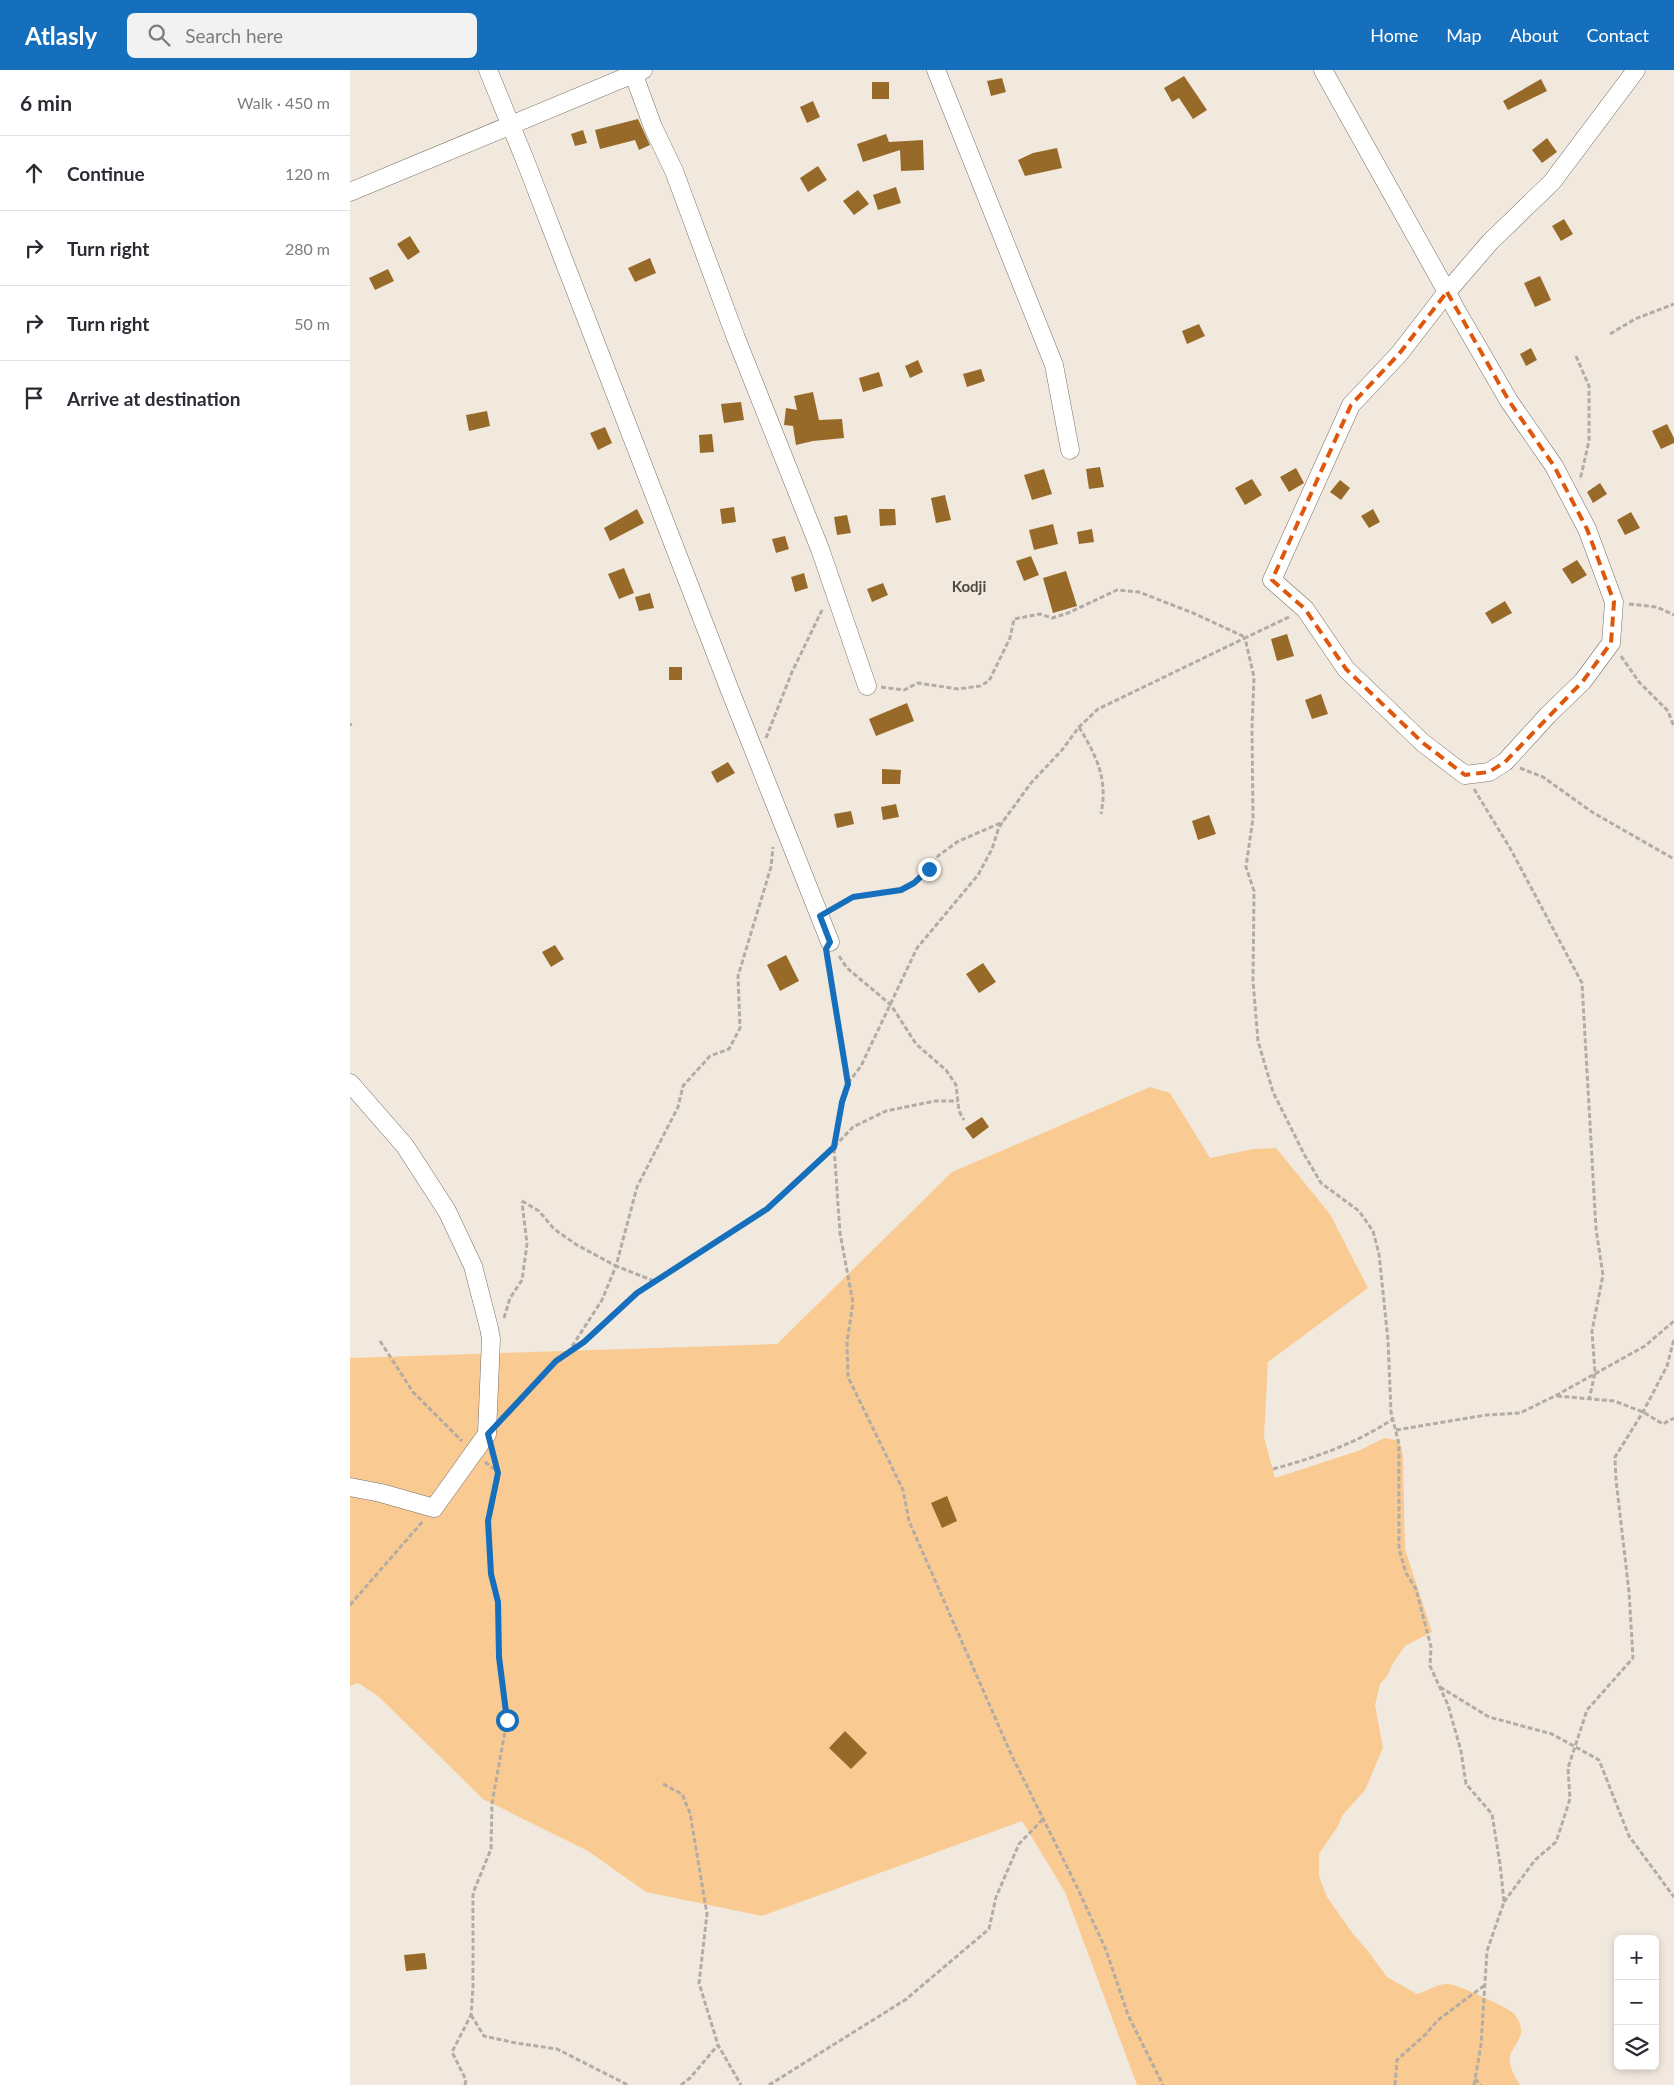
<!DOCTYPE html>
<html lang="en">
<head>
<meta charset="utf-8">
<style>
	body { margin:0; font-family:Lato,sans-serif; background:#f2f2f3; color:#2b2b33 }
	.controls { position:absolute; right:15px; bottom:15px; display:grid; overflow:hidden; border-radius:8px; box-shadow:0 2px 8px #0003 }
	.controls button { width:45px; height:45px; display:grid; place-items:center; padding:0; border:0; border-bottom:1px solid #e1e1e2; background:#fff; color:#2b2b33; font:25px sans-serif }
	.stop { position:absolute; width:15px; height:15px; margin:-11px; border:4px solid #156fbc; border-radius:50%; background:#fff }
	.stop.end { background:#156fbc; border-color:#fff; box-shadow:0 1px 5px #0008 }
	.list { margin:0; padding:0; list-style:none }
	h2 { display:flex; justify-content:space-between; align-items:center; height:65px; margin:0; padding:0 20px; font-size:21px }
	h2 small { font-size:16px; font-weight:400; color:#7c7c81 }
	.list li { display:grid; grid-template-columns:32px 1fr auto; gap:15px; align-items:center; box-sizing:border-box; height:75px; padding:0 20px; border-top:1px solid #e1e1e2 }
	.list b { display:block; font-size:19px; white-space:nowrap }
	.list em { font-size:16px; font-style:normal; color:#7c7c81 }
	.icon { flex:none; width:28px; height:28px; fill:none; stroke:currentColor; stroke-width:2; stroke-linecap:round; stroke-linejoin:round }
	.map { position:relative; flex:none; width:1324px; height:2015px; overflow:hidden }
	header { display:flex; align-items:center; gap:30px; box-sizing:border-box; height:70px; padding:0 25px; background:#156fbc; color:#fff }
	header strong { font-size:24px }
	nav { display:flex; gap:28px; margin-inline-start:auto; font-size:18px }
	.search { width:350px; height:45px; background:#f2f2f3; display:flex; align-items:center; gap:12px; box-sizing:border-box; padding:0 18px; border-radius:8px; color:#7c7c81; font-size:19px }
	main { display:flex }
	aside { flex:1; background:#fff }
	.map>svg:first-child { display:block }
</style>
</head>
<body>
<header>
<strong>Atlasly</strong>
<div class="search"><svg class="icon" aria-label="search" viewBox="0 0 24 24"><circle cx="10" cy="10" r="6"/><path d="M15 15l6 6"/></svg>Search here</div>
<nav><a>Home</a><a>Map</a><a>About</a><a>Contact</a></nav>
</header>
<main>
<aside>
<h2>6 min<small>Walk · 450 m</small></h2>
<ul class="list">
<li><svg class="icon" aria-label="ahead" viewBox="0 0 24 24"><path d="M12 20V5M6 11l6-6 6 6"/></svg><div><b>Continue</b></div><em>120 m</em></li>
<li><svg class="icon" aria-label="right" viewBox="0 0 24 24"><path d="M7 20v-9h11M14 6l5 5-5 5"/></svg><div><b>Turn right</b></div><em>280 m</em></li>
<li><svg class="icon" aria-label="right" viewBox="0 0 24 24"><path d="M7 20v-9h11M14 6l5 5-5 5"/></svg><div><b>Turn right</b></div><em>50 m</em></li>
<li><svg class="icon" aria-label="arrive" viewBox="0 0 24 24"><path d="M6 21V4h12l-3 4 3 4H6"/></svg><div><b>Arrive at destination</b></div></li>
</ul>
</aside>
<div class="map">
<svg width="1324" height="2015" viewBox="0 0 1324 2015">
	<rect width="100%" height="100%" fill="#f2e9de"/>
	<!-- green -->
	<path fill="#f9cb92" d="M 800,1017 L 820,1023 L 860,1088 L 903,1079 L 926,1078 L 980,1144 L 1018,1218 L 918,1292 L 914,1367 L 925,1408 L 1008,1381 L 1034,1368 L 1046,1370 L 1051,1376 L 1053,1387 L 1055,1479 L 1082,1562 L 1055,1576 L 1042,1595 L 1038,1605 L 1030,1614 L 1025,1635 L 1033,1678 L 1015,1720 L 992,1746 L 988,1756 L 969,1784 L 969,1806 L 977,1827 L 1003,1864 L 1018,1881 L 1037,1907 L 1067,1924 C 1078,1921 1087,1913 1099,1914 C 1109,1915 1154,1936 1162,1942 C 1168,1947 1172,1956 1171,1963 C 1170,1969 1166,1974 1163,1980 C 1155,1991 1164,2005 1170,2015 L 787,2015 L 715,1822 L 672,1751 L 412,1846 L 296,1822 L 238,1781 L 133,1729 L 28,1626 L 8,1613 L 0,1616 L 0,1288 L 427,1274 L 602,1102 Z"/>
	<!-- building -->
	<g fill="#986a29">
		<path d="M 834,6 L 857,40 L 843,49 L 829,28 L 822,32 L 814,18 Z"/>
		<path d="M 652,8 L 656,22 L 641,26 L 637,11 Z"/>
		<path d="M 1191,9 L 1197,21 L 1158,40 L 1153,31 Z"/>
		<rect x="522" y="12" width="17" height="17"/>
		<path d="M 463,31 L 470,47 L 457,53 L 450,37 Z"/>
		<path d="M 288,49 L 300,75 L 289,80 L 285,70 L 250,79 L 245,60 Z"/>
		<path d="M 233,60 L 237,73 L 225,76 L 221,64 Z"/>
		<path d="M 536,64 L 539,72 L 573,70 L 574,100 L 551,101 L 550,80 L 513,92 L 507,74 Z"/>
		<path d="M 1197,68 L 1207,82 L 1192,93 L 1182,80 Z"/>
		<path d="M 707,78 L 712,98 L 675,106 L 668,90 L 683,83 Z"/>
		<path d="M 468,96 L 477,110 L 458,122 L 450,108 Z"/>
		<path d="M 546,117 L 551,133 L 528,140 L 523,125 Z"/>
		<path d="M 508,120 L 519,134 L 504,145 L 493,131 Z"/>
		<path d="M 1214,149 L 1223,164 L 1211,171 L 1202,156 Z"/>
		<path d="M 60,166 L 70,182 L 58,190 L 47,174 Z"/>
		<path d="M 300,188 L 306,203 L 285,212 L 278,198 Z"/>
		<path d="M 38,199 L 44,211 L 25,220 L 19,208 Z"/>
		<path d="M 1190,206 L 1201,230 L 1185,237 L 1174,213 Z"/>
		<path d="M 849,254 L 855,266 L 837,274 L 832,261 Z"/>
		<path d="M 1181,278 L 1187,290 L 1176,296 L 1170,284 Z"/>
		<path d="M 568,290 L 573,302 L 560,308 L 555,296 Z"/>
		<path d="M 631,299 L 635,311 L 617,317 L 613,304 Z"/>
		<path d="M 529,302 L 533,316 L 513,322 L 509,308 Z"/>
		<path d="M 463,322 L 469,350 L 492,349 L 494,368 L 463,371 L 446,375 L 443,356 L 434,355 L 436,338 L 447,340 L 444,326 Z"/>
		<path d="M 391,332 L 394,350 L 374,353 L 371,334 Z"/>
		<path d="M 137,341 L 140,356 L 119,361 L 116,345 Z"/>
		<path d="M 1317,354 L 1324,368 L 1324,373 L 1311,379 L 1302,361 Z"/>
		<path d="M 255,357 L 262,373 L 248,380 L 240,363 Z"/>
		<path d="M 362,364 L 364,382 L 350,383 L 349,365 Z"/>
		<path d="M 750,397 L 754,417 L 739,419 L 736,399 Z"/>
		<path d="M 946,398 L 954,413 L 939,422 L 930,407 Z"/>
		<path d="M 694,399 L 702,424 L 682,430 L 674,405 Z"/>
		<path d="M 902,409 L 912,425 L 895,435 L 885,418 Z"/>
		<path d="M 990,410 L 1000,418 L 991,430 L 980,422 Z"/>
		<path d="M 1250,413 L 1257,424 L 1243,433 L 1237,422 Z"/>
		<path d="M 595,425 L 601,450 L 586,453 L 581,428 Z"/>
		<path d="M 384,437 L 386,452 L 372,454 L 370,439 Z"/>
		<path d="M 287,439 L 294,453 L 260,471 L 254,458 Z"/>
		<path d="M 529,439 L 545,439 L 546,455 L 530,456 Z"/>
		<path d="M 1023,439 L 1030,452 L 1019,458 L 1011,446 Z"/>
		<path d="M 1281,442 L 1290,458 L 1275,465 L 1267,450 Z"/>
		<path d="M 497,445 L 501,463 L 487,465 L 484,447 Z"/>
		<path d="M 703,454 L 708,474 L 684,480 L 679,460 Z"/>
		<path d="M 742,459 L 744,472 L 729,474 L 727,462 Z"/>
		<path d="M 435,466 L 439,479 L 426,483 L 422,469 Z"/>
		<path d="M 681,486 L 689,505 L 674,511 L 666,491 Z"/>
		<path d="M 1227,490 L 1237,505 L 1222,514 L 1212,499 Z"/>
		<path d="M 274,498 L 284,523 L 269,529 L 258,504 Z"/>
		<path d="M 716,501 L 727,536 L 703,543 L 693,508 Z"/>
		<path d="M 454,503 L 458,518 L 445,522 L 441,507 Z"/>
		<path d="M 533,513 L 538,525 L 522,532 L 517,519 Z"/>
		<path d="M 300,523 L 304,538 L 289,541 L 285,527 Z"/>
		<path d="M 1155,531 L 1162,543 L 1142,554 L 1135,543 Z"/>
		<path d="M 937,564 L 944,586 L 927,591 L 921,569 Z"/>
		<rect x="319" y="597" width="13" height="13"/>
		<path d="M 971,624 L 978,644 L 962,649 L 955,630 Z"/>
		<path d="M 557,633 L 564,651 L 526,666 L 519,649 Z"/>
		<path d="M 378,692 L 385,703 L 367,713 L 361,702 Z"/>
		<path d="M 532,699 L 551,700 L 550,714 L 532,714 Z"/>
		<path d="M 546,734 L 549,747 L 533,750 L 531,737 Z"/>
		<path d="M 501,741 L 504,754 L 487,758 L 484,744 Z"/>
		<path d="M 859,745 L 866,764 L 848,770 L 842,751 Z"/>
		<path d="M 205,875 L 214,889 L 201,897 L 192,882 Z"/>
		<path d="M 436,885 L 449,911 L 430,921 L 417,895 Z"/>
		<path d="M 633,893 L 646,912 L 629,923 L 616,904 Z"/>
		<path d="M 632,1047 L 639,1057 L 623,1069 L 615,1058 Z"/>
		<path d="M 597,1426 L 607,1451 L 592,1458 L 581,1433 Z"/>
		<path d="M 495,1661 L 517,1683 L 501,1699 L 479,1678 Z"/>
		<path d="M 75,1883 L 77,1899 L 56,1901 L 54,1885 Z"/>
	</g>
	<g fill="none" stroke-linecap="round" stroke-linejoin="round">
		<!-- minor casing -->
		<g stroke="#766e65" stroke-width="19">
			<g id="minor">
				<path d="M 138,0 L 175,90 L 379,618 L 480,872"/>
				<path d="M 282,0 L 303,57 L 324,101 L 386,268 L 470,479 L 517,616"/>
				<path d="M 586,0 L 704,295 L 720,380"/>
				<path d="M 973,0 L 1097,222 L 1105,238 L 1159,331 L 1204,396 L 1237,459 L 1264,532 L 1261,573 L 1233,611 L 1198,645 L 1155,692 L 1139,702 L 1115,705 L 1073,673 L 996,599 L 955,539 L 922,510 L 1001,335 L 1049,284 L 1097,222 L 1140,172 L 1202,112 L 1286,0"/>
				<path d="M 0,122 L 293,0"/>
				<path d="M 0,1013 L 55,1076 L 97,1141 L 123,1196 L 139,1258 L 141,1269 L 137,1364 L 84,1438 L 31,1423 L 0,1417"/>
			</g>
		</g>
		<!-- path -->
		<g stroke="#b4aca4" stroke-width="3" stroke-dasharray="5 2.5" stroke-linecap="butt">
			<path d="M 1260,264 L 1285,249 L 1324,234"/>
			<path d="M 1226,286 L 1239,316 L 1239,371 L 1230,410"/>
			<path d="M 1279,534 L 1307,537 L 1324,545"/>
			<path d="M 939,547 L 895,568 L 904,607 L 902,658 L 903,748 L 896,797 L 904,821 L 903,911 L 908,971 L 923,1022 L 954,1084 L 971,1113 L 1009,1141 L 1023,1161 L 1029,1184 L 1038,1270 L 1041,1342 L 1049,1374 L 1049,1479 L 1056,1503 L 1066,1519 L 1081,1577 L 1080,1596 L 1098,1635 L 1111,1681 L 1116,1714 L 1142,1744 L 1150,1794 L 1154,1832 L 1137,1881 L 1131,1975 L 1124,2015"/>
			<path d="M 1271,586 L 1289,612 L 1318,641 L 1324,657"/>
			<path d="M 531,617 L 554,620 L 568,613 L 608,619 L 630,616 L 639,611 L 660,568 L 664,549 L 690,544 L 702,548 L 718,543 L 767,520 L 789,522 L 843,543 L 895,567"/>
			<path d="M 0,656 L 1,653"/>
			<path d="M 729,657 C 747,687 758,709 751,744"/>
			<path d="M 416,668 L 442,602 L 473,538"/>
			<path d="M 1170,698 L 1193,707 L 1242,742 L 1324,789"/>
			<path d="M 1124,719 L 1160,778 L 1232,913 L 1246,1159 L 1253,1205 L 1242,1261 L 1245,1303 L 1239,1330"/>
			<path d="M 483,837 L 503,827 L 551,820 L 563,813 L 579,799 L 588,786 L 607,772 L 653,752"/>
			<path d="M 489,886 L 497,898 L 541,935 L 566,974 L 596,1000 L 606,1015 L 609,1041 L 614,1050"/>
			<path d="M 478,887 L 498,1014 L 491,1033 L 484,1077 L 490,1163 L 503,1233 L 497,1272 L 498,1307 L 553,1420 L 559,1451 L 661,1684 L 727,1817 L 756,1880 L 778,1945 L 813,2015"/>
			<path d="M 498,1013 L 511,996 L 567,878 L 628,805 L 642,779 L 649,757 L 681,713 L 712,680 L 729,657 L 748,639 L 895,568"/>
			<path d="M 172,1131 L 189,1141 L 204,1159 L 227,1175 L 266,1196 L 252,1230 L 219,1281"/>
			<path d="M 304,1211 L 266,1196 L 287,1117 L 328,1037 L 333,1016 L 360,986 L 379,979 L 390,958 L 388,906 L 421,797 L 423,777"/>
			<path d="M 154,1248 L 160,1228 L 172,1210 L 177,1174 L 172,1132"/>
			<path d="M 30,1271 L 63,1322 L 112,1371"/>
			<path d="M 1207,1326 L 1264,1331 L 1293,1342 L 1313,1354 L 1324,1348"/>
			<path d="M 155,1346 L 207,1291 L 234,1272 L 287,1223 L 417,1139 L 484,1077 L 503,1057 L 536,1041 L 585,1031 L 608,1031"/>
			<path d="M 1046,1360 L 1136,1345 L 1170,1343 L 1205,1326 L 1295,1276 L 1324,1251"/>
			<path d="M 135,1392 L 148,1402"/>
			<path d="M 923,1399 C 967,1387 1005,1374 1043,1349"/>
			<path d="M 0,1535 L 73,1451"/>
			<path d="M 1090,1617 L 1139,1647 L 1202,1664 L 1249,1690 L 1279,1766 L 1324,1827"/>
			<path d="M 313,1714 L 332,1724 L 340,1743 L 357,1844 L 349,1913 L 368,1975 L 391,2015"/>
			<path d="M 1154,1832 L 1185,1790 L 1206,1772 L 1220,1729 L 1218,1698 L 1237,1640 L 1283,1588 L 1279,1522 L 1266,1410 L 1265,1387 L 1293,1342 L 1317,1296 L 1324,1269"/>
			<path d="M 121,1945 L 134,1966 L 166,1973 L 207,1979 L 278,2015"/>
			<path d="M 1125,2009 L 1131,2015"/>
			<path d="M 115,2015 L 116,2010 L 102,1982 L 121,1945 L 123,1917 L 123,1823 L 141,1779 L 142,1733 L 157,1650 L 149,1587 L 148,1532 L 141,1504 L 139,1451 L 148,1403 L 143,1385"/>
			<path d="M 331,2015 L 340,2008 L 368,1975"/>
			<path d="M 419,2015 L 555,1930 L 639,1859 L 646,1827 L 669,1774 L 693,1749"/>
			<path d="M 1045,2015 L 1047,1990 L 1076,1964 L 1088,1950 L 1135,1915"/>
		</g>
		<!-- minor -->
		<use href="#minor" stroke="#fff" stroke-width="18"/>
	</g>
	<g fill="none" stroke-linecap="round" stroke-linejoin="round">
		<!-- route -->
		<path stroke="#156fbc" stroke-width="6" d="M 157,1650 L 149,1587 L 148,1532 L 141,1504 L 138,1451 L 148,1403 L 138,1364 L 206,1291 L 234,1272 L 287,1223 L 417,1139 L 484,1077 L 492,1032 L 498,1014 L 476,879 L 480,872 L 470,846 L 503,827 L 551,820 L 564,813 L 579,799"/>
	</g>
	<!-- marked area -->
	<path fill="none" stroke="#df570d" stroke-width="4" stroke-dasharray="10 6" stroke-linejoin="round" d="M 1097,222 L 1159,331 L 1204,396 L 1237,459 L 1264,532 L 1261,573 L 1233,611 L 1155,692 L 1139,702 L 1115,705 L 1073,673 L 996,599 L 955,539 L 922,510 L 1001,335 L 1049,284 Z"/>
	<g text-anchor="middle" stroke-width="4" stroke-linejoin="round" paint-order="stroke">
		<!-- neighbourhood labels -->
		<g font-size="15" font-weight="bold" fill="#514a41" stroke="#f2e9de">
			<text x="619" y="522">Kodji</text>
		</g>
	</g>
</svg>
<div class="controls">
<button>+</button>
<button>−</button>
<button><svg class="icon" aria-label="layers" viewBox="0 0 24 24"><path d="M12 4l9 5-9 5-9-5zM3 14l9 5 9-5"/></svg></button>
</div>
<div class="stop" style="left:157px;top:1650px"></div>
<div class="stop end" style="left:579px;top:799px"></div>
</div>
</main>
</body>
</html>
